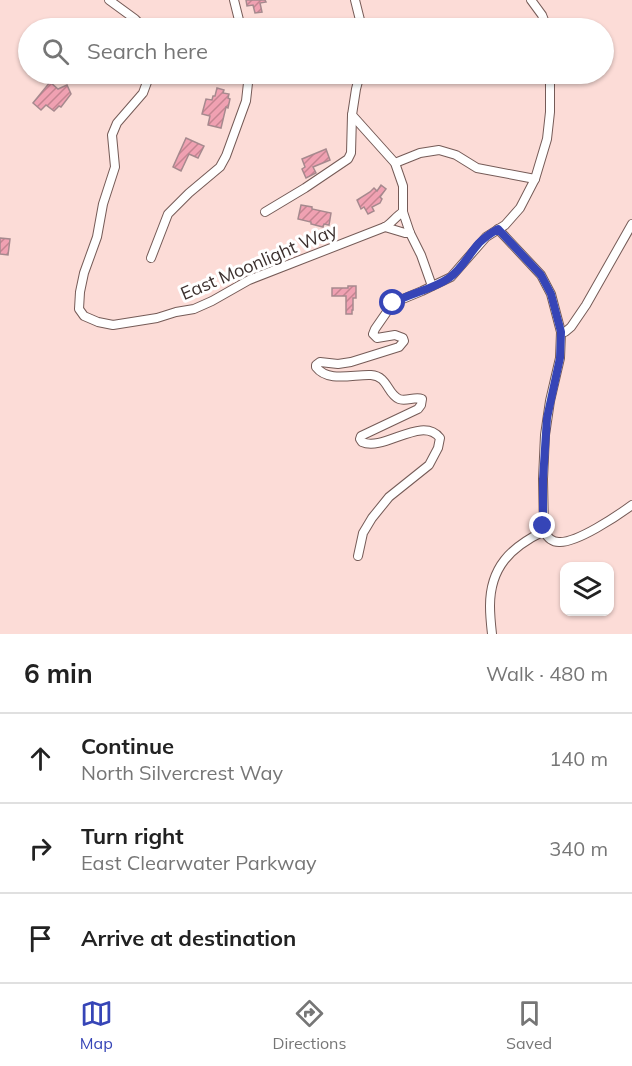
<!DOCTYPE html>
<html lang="en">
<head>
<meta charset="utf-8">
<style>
	body { margin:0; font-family:Mulish,sans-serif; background:#f2f2f2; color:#222 }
	.controls { position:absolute; right:18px; bottom:18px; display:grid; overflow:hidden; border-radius:12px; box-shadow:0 2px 4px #0004 }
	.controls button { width:54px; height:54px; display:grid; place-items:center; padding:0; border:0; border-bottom:2px solid #e0e0e0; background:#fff; color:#222; font:30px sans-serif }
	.stop { position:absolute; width:18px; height:18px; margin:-14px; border:4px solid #3645b7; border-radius:50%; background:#fff }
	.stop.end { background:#3645b7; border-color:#fff; box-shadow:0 2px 6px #0008 }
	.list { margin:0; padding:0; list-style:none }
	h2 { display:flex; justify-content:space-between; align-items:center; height:78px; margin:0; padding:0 24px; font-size:26px }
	h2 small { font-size:20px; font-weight:400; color:#767676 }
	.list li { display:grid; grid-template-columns:39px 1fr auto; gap:18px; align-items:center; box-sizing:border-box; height:90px; padding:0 24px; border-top:2px solid #e0e0e0 }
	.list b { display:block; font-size:22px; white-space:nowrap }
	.list p { margin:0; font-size:20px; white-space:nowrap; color:#767676 }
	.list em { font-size:20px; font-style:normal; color:#767676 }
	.icon { flex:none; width:33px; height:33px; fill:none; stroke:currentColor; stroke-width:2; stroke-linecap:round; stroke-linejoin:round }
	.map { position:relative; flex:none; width:632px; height:634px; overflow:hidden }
	.search { position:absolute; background:#fff; box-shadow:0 2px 4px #0004; left:18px; right:18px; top:18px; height:66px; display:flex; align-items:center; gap:15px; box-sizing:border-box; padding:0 21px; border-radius:33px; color:#767676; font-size:22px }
	.sheet { height:348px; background:#fff }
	nav { display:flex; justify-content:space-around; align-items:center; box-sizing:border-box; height:84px; border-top:2px solid #e0e0e0; background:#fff; font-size:16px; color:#767676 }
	nav a { display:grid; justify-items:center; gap:3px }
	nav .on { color:#3645b7 }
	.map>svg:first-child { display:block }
</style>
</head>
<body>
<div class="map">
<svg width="632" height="634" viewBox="0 0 632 634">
	<defs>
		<pattern id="building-hatch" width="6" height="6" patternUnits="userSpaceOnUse" patternTransform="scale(1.5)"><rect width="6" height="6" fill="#f0a1b2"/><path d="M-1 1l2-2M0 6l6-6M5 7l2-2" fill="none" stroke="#c48491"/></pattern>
	</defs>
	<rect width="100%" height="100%" fill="#fcdcd7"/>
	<!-- building -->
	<g fill="url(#building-hatch)" stroke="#a6898e" stroke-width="1.5">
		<path d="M 246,0 L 265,0 L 266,2 L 260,3 L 262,12 L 255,13 L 253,5 L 247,6 Z"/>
		<path d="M 50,82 L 58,89 L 67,85 L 71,94 L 61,107 L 59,106 L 54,111 L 46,105 L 41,110 L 33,103 Z"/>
		<path d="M 217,88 L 224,90 L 223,93 L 229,94 L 228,98 L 230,99 L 228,108 L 226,107 L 221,128 L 208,125 L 210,116 L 202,114 L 206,99 L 212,100 L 213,96 L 215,96 Z"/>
		<path d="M 186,138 L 204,146 L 198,158 L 189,154 L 181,171 L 173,167 Z"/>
		<path d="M 326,149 L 330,160 L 313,167 L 316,173 L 306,178 L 302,169 L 305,167 L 302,159 Z"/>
		<path d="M 381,185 L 386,189 L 380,197 L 382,199 L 380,203 L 372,207 L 374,211 L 368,214 L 364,207 L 361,209 L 357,200 L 370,192 L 374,188 L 377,191 Z"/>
		<path d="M 301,205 L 312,207 L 312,209 L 331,213 L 329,225 L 324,224 L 323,227 L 311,224 L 311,222 L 298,219 Z"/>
		<path d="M 0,238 L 10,239 L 8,255 L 0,254 Z"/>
		<path d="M 348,286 L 356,286 L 356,298 L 353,298 L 353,310 L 352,310 L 352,314 L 346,314 L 346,296 L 332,296 L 332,288 L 348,288 Z"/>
	</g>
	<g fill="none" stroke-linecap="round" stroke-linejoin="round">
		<!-- minor casing -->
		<g stroke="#755b57" stroke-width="10">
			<g id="minor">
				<path d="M 109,0 L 135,19 L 144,28"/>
				<path d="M 234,0 L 241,28"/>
				<path d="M 355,0 L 362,28"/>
				<path d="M 531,0 L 542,15 L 547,28"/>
				<path d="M 378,28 C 400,25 422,20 444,28"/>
				<path d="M 150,74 L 143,93 L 117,123 L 112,135 L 115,167 L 103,204 L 97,237 L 84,273 L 80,292 L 79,309 L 84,316 L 98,322 L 113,325 L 157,318 L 176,312 L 194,309 L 212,301 L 249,280 L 385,227 C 392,223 396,216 403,212"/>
				<path d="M 360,74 L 356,89 L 352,115 L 395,163 L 403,186 L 403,212 L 410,233 L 421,255 L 432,286"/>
				<path d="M 395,163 L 420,153 L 439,150 L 456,155 L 477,168 L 535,179"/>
				<path d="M 265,212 L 305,188 L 348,159 L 351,153 L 352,115"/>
				<path d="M 385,227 L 405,233 L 410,233"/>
				<path d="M 498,229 L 541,275 L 551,294 L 561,332 L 560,358 L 550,401 L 545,435 L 543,479 L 544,531"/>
				<path d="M 151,258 L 168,214 L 189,193 L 220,167 L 226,156 L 246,101 L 248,83 L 247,74"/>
				<path d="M 561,332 L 565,332 L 571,327 L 586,305 L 632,224"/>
				<path d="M 544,531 C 547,537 551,542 559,542 C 577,543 617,516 632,505"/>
				<path d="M 358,556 L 363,533 L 372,518 L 389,497 L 429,465 L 438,448 L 440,438 C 422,415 384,452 362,442 L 360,439 L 361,436 L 418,409 L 421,405 L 422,399 C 415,396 406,402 399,399 C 387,394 388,376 371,375 C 354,374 328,383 316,367 L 316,365 L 320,362 L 338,364 L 351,362 L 399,347 L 404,341 L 403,338 L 395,335 L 377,338 L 373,334 L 375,329 L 393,303 L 422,291 L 451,277 L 486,237 L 505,225 L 520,208 L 535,179 L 547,139 L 550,112 L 550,74"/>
				<path d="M 492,634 C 491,625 490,615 490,606 C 490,567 511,547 544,531"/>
			</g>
		</g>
		<!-- minor -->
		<use href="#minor" stroke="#fff" stroke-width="8"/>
	</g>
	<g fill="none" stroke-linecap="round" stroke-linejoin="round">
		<!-- route -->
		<path stroke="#3645b7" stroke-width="8" d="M 393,303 C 410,293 432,290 449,278 C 462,269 469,254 479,243 C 485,237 491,233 498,229 L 541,275 L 551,294 L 561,332 L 560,358 L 547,418 L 543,479 L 543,526"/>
	</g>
	<g text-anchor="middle" stroke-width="6" stroke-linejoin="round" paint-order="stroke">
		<!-- street labels -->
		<g font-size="18" fill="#3c302e" stroke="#fff">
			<text transform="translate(259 262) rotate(-23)" y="6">East Moonlight Way</text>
		</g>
	</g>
</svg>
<div class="controls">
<button><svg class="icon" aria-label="layers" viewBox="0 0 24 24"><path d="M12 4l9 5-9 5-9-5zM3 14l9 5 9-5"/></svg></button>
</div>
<div class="stop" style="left:393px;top:303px"></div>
<div class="stop end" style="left:543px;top:526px"></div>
<div class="search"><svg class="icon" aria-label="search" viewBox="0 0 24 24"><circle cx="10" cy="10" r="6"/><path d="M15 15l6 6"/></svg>Search here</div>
</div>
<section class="sheet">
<h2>6 min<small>Walk · 480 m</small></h2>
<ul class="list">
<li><svg class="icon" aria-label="ahead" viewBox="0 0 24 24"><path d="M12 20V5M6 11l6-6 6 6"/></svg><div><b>Continue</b><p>North Silvercrest Way</p></div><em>140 m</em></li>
<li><svg class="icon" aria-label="right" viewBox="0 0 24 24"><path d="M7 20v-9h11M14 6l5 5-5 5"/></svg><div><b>Turn right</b><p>East Clearwater Parkway</p></div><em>340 m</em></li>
<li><svg class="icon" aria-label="arrive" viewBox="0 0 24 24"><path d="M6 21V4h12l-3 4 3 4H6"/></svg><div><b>Arrive at destination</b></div></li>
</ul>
</section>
<nav>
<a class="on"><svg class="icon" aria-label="map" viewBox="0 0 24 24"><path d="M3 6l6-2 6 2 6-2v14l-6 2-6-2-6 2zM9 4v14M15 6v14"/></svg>Map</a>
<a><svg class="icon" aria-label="directions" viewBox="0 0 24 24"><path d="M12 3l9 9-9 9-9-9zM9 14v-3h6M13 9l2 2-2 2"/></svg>Directions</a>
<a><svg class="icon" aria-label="saved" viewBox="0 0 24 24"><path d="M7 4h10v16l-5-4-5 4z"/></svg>Saved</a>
</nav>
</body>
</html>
